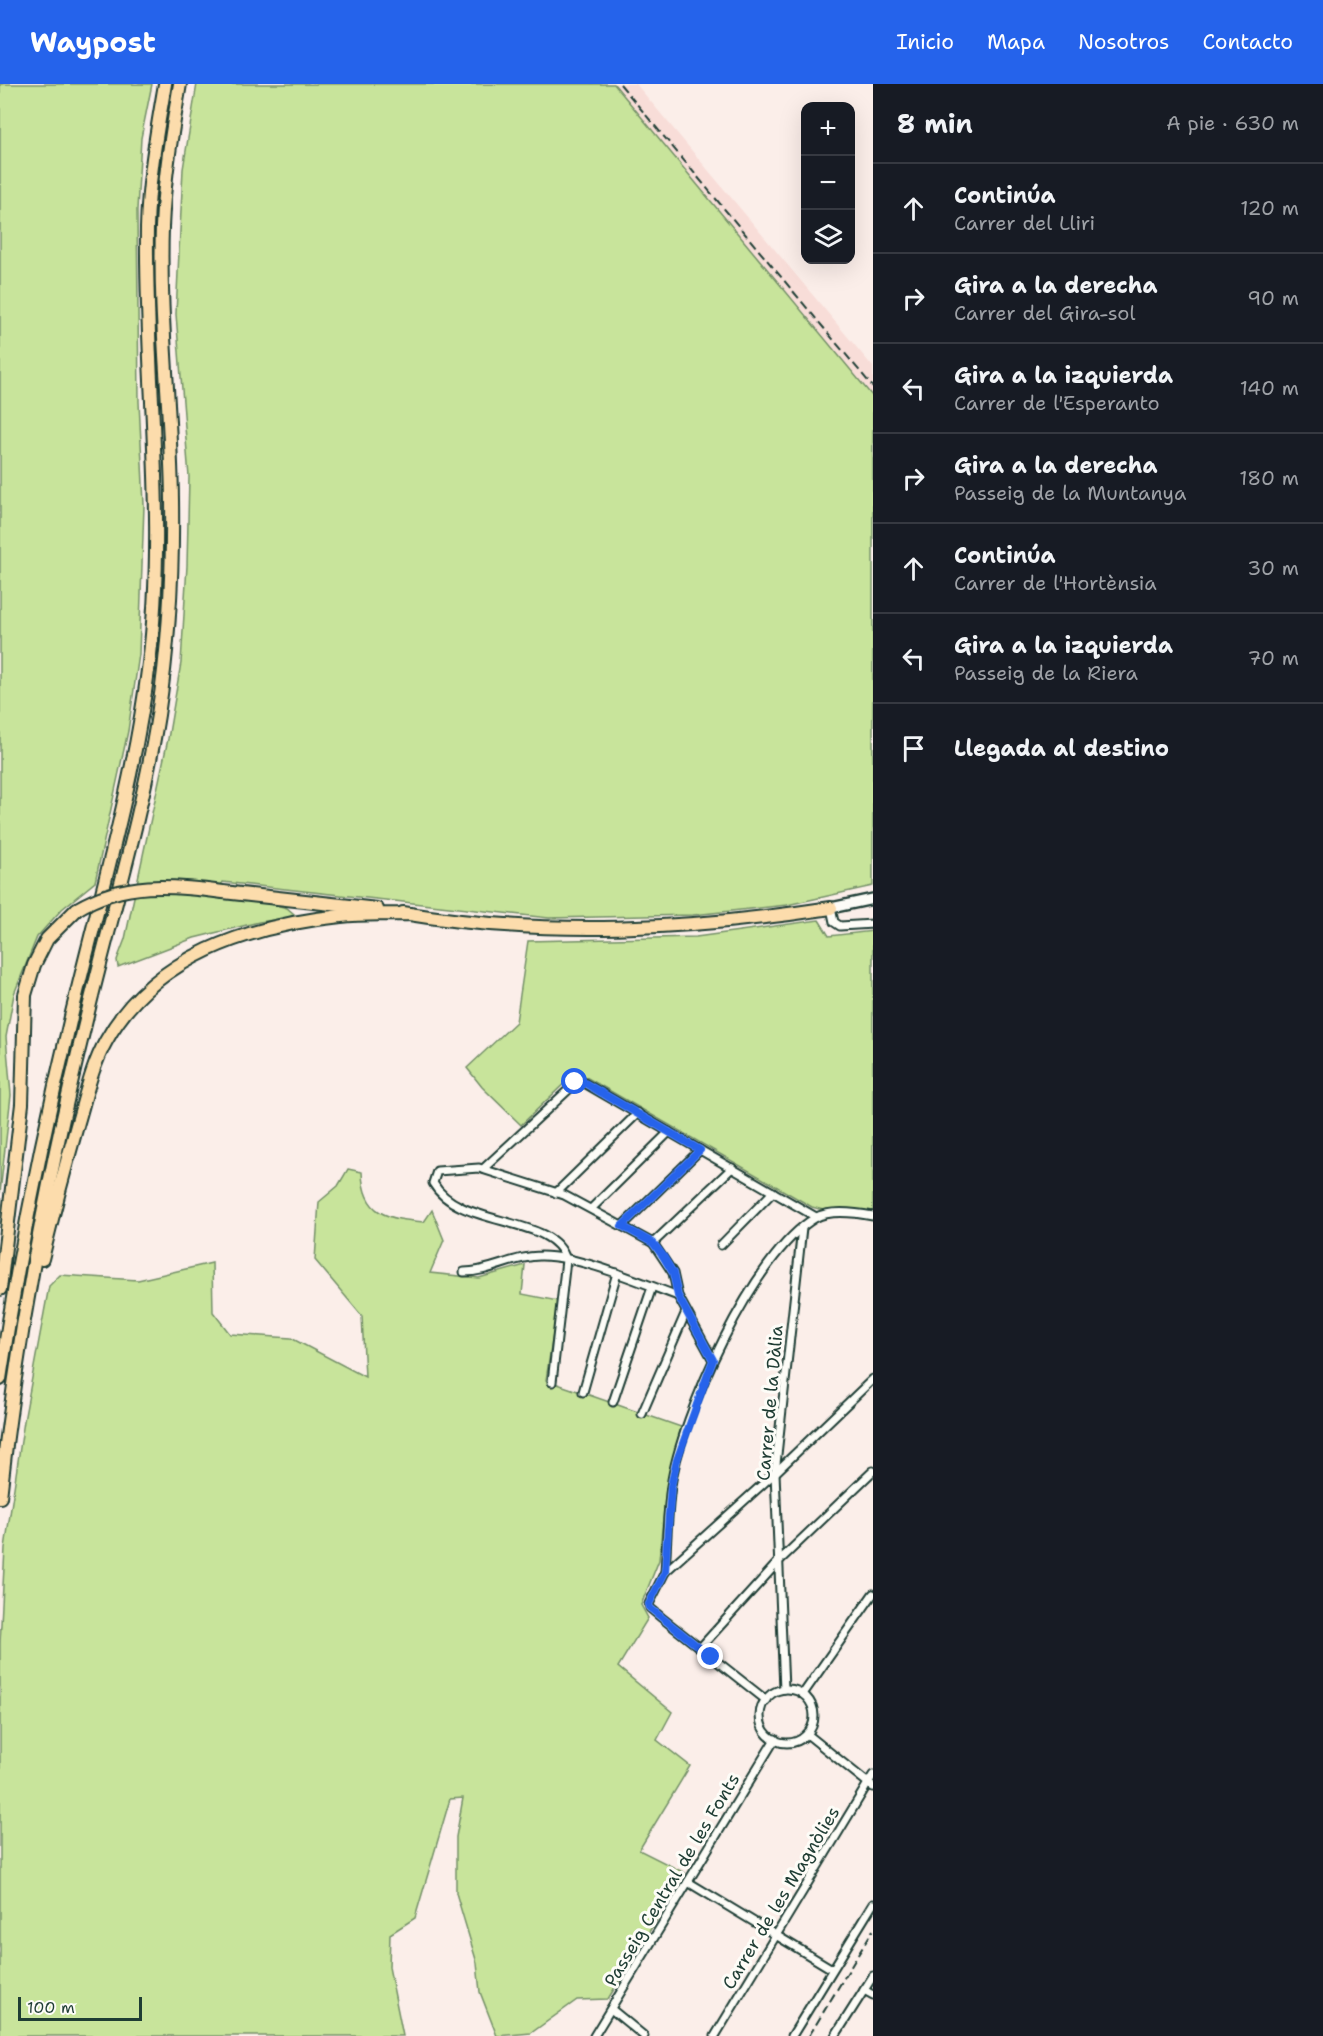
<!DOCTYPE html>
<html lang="es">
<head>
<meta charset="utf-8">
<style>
	body { margin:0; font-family:"Shantell Sans",sans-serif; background:#242831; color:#f1f3f6 }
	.controls { position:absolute; right:18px; top:18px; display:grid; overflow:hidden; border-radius:12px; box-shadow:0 6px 24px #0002 }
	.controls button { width:54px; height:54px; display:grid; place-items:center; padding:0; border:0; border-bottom:2px solid #363941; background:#171b24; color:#f1f3f6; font:30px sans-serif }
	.scale { position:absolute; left:18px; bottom:15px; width:124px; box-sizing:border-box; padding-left:6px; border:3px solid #1f3d34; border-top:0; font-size:16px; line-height:21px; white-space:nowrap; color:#1f3d34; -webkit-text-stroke:4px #fdfcf7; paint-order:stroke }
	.stop { position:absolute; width:18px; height:18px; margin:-14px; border:4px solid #2563eb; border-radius:50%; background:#fff }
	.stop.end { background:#2563eb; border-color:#fff; box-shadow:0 2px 6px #0008 }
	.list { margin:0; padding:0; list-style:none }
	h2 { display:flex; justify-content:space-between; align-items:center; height:78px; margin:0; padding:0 24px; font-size:26px }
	h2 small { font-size:20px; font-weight:400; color:#9ea1a6 }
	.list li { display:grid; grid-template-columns:39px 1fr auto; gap:18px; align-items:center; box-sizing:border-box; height:90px; padding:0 24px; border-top:2px solid #363941 }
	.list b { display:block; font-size:22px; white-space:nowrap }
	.list p { margin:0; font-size:20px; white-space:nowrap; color:#9ea1a6 }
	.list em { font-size:20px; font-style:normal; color:#9ea1a6 }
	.icon { flex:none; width:33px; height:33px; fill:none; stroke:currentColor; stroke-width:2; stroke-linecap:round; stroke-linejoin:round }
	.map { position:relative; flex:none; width:873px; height:1952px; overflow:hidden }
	header { display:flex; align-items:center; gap:36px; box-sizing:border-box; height:84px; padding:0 30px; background:#2563eb; color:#fff }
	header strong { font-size:28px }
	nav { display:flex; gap:33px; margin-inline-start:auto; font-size:21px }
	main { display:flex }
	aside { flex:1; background:#171b24 }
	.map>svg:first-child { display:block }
</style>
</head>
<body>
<header>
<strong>Waypost</strong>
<nav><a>Inicio</a><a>Mapa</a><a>Nosotros</a><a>Contacto</a></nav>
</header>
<main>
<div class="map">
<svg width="873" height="1952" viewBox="0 0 873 1952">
	<rect width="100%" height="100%" fill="#fbeee9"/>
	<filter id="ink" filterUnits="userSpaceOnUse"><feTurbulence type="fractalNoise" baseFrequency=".0167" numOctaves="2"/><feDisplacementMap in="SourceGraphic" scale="12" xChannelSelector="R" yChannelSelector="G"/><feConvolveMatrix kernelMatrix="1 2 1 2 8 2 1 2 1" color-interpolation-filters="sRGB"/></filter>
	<g filter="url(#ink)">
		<!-- built -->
		<path fill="#f8ddd8" d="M 614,0 L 636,0 L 873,283 L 873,313 Z"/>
		<!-- green -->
		<g fill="#c8e49b" stroke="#749068" stroke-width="1.5">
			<path d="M 0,0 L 152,0 L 141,54 L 137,126 L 139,318 L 144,421 L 139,570 L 128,647 L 95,798 L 62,825 L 37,853 L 14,910 L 6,953 L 11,1011 L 0,1109 Z"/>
			<path d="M 197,0 L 614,0 L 873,313 L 873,802 L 787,821 L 693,831 L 549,834 L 223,798 L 217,805 L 287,824 L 294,830 L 288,834 L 259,838 L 194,854 L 118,883 L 117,876 L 125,855 L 168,655 L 181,579 L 187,482 L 189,393 L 176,230 L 183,85 Z"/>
			<path d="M 819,836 L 829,852 L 873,847 L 873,1127 L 823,1126 L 812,1123 L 579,989 L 574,990 L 521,1041 L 482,1003 L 467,984 L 516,938 L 528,857 L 696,853 Z"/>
			<path d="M 348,1085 L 362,1088 C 363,1131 388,1135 424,1138 L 432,1126 L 444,1156 L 430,1189 L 479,1194 L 525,1181 L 522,1210 L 558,1217 L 546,1296 L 681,1343 L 666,1404 L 659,1476 L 641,1521 L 648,1534 L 618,1583 L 672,1628 L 657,1656 L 690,1682 L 639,1766 L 685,1789 L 608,1915 L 577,1916 L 531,1949 L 497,1952 L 480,1908 L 477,1879 L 456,1809 L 456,1753 L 463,1714 L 450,1715 L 415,1834 L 390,1850 L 389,1883 L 403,1952 L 0,1952 L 0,1559 L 5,1464 L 24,1337 L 49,1202 L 60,1191 L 138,1196 L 212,1179 L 213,1228 L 230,1250 L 291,1254 L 365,1293 L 362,1232 L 315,1176 L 319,1118 L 338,1102 Z"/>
		</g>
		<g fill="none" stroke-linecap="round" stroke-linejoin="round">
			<!-- street casing -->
			<g stroke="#1f3d34" stroke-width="11">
				<g id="street">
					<path d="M 831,824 L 834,838 L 840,842 L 873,840"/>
					<path d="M 483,1085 L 579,996 L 816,1133"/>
					<path d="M 556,1109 L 638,1029"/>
					<path d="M 592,1124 L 669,1048"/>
					<path d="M 622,1142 L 700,1066"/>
					<path d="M 653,1159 L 732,1084"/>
					<path d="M 721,1161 L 773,1108"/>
					<path d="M 464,1188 C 491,1188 513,1172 540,1172 C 578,1171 642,1199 678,1212"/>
					<path d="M 552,1298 L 566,1176 C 554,1130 459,1145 433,1099 L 437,1087 L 479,1084 L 564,1111 L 653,1159 L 673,1189 L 678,1212 L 713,1276"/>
					<path d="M 583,1308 L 617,1189"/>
					<path d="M 613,1318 L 652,1203"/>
					<path d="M 642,1330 L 686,1228"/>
					<path d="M 665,1488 C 667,1460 667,1430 671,1402 C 681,1332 753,1170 815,1134 C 830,1125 857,1129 873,1132"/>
					<path d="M 700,1564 L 780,1476 L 873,1387"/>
					<path d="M 784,1605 L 775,1389 L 802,1144"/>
					<circle cx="787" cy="1632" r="27"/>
					<path d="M 803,1610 L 873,1510"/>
					<path d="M 766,1616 L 662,1534 L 650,1524 L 649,1520 L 665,1488 L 775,1389 L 873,1295"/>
					<path d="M 807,1650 L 873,1703"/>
					<path d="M 688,1798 L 832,1885"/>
					<path d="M 864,1906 L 873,1911"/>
					<path d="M 611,1925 L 644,1952"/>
					<path d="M 594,1952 L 775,1655"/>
					<path d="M 715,1952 L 873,1691"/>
					<path d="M 792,1952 L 873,1820"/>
					<path d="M 835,1952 L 873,1892"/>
				</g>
			</g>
			<!-- secondary casing -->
			<g stroke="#1f3d34" stroke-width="14">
				<path id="secondary" d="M 831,824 L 873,815"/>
			</g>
			<!-- highway casing -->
			<g stroke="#1f3d34" stroke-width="16">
				<g id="highway">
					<path d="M 223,808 L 377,825"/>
					<path d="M 403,829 C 546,853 688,846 831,824"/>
					<path d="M 42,1175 C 53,1129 65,1084 78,1038 C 86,1011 92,982 106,957 C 152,872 252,841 341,832 C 364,829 387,831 410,830"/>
					<path d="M 0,1205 L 22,1020 L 25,911 L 34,881 L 47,855 L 77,825"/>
					<path d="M 0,1295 C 18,1173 42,1053 71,933 C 99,815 134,700 149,579 C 167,434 145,289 147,144 C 148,96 157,47 165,0"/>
					<path d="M 0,1413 C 17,1251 48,1090 87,932 C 111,832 142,732 158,631 C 169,560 173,487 172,416 C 171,325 159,234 162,143 C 164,95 172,47 180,0"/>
				</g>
			</g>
			<!-- street -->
			<use href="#street" stroke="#fdfcf7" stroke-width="7"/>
			<!-- secondary -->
			<use href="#secondary" stroke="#fdfcf7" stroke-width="9"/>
			<!-- highway -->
			<use href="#highway" stroke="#fcdcac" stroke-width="12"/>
			<!-- rail -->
			<g stroke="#1f3d34" stroke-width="2" stroke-dasharray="9 4.5" stroke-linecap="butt">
				<path d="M 620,0 L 873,303"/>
				<path d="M 809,1952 L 873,1846"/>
			</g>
			<!-- highway-bridge casing -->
			<g stroke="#1f3d34" stroke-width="16" stroke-linecap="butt">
				<path id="highway-bridge" d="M 77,825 C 124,797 171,801 223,808"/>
			</g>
			<!-- highway-bridge -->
			<use href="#highway-bridge" stroke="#fcdcac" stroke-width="12"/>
		</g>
	</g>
	<g fill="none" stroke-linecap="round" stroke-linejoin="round" filter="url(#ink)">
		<!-- route -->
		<path stroke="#2563eb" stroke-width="8" d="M 575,998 L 583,998 L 700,1066 L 622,1142 L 653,1159 L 663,1172 L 673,1189 L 678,1212 L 713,1276 L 677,1376 L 671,1402 L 665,1488 L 649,1520 L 650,1524 L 711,1573"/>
	</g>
	<g text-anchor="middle" stroke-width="6" stroke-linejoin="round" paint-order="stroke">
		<!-- street labels -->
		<g font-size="18" fill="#1f3d34" stroke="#fdfcf7">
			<text transform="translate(770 1319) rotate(-85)" y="6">Carrer de la Dàlia</text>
			<text transform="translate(672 1796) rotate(-59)" y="6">Passeig Central de les Fonts</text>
			<text transform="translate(781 1814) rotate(-59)" y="6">Carrer de les Magnòlies</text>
		</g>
	</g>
</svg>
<div class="controls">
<button>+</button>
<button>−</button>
<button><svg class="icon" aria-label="layers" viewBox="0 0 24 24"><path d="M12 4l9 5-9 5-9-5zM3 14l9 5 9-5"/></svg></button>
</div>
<div class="scale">100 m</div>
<div class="stop" style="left:575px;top:998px"></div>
<div class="stop end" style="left:711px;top:1573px"></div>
</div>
<aside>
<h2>8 min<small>A pie · 630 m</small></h2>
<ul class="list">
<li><svg class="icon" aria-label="ahead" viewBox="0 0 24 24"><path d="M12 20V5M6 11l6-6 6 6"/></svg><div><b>Continúa</b><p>Carrer del Lliri</p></div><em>120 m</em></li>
<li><svg class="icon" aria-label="right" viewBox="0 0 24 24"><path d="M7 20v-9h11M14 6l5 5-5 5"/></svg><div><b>Gira a la derecha</b><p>Carrer del Gira-sol</p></div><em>90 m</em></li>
<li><svg class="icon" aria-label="left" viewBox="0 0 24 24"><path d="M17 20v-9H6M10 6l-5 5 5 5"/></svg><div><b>Gira a la izquierda</b><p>Carrer de l'Esperanto</p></div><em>140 m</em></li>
<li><svg class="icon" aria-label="right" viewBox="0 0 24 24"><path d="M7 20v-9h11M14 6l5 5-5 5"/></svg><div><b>Gira a la derecha</b><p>Passeig de la Muntanya</p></div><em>180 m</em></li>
<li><svg class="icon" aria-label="ahead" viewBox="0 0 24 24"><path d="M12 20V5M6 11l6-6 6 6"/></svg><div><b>Continúa</b><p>Carrer de l'Hortènsia</p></div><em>30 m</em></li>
<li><svg class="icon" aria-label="left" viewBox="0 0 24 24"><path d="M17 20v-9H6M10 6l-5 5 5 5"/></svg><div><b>Gira a la izquierda</b><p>Passeig de la Riera</p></div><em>70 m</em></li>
<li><svg class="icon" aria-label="arrive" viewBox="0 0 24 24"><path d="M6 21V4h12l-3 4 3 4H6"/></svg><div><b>Llegada al destino</b></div></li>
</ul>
</aside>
</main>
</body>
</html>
